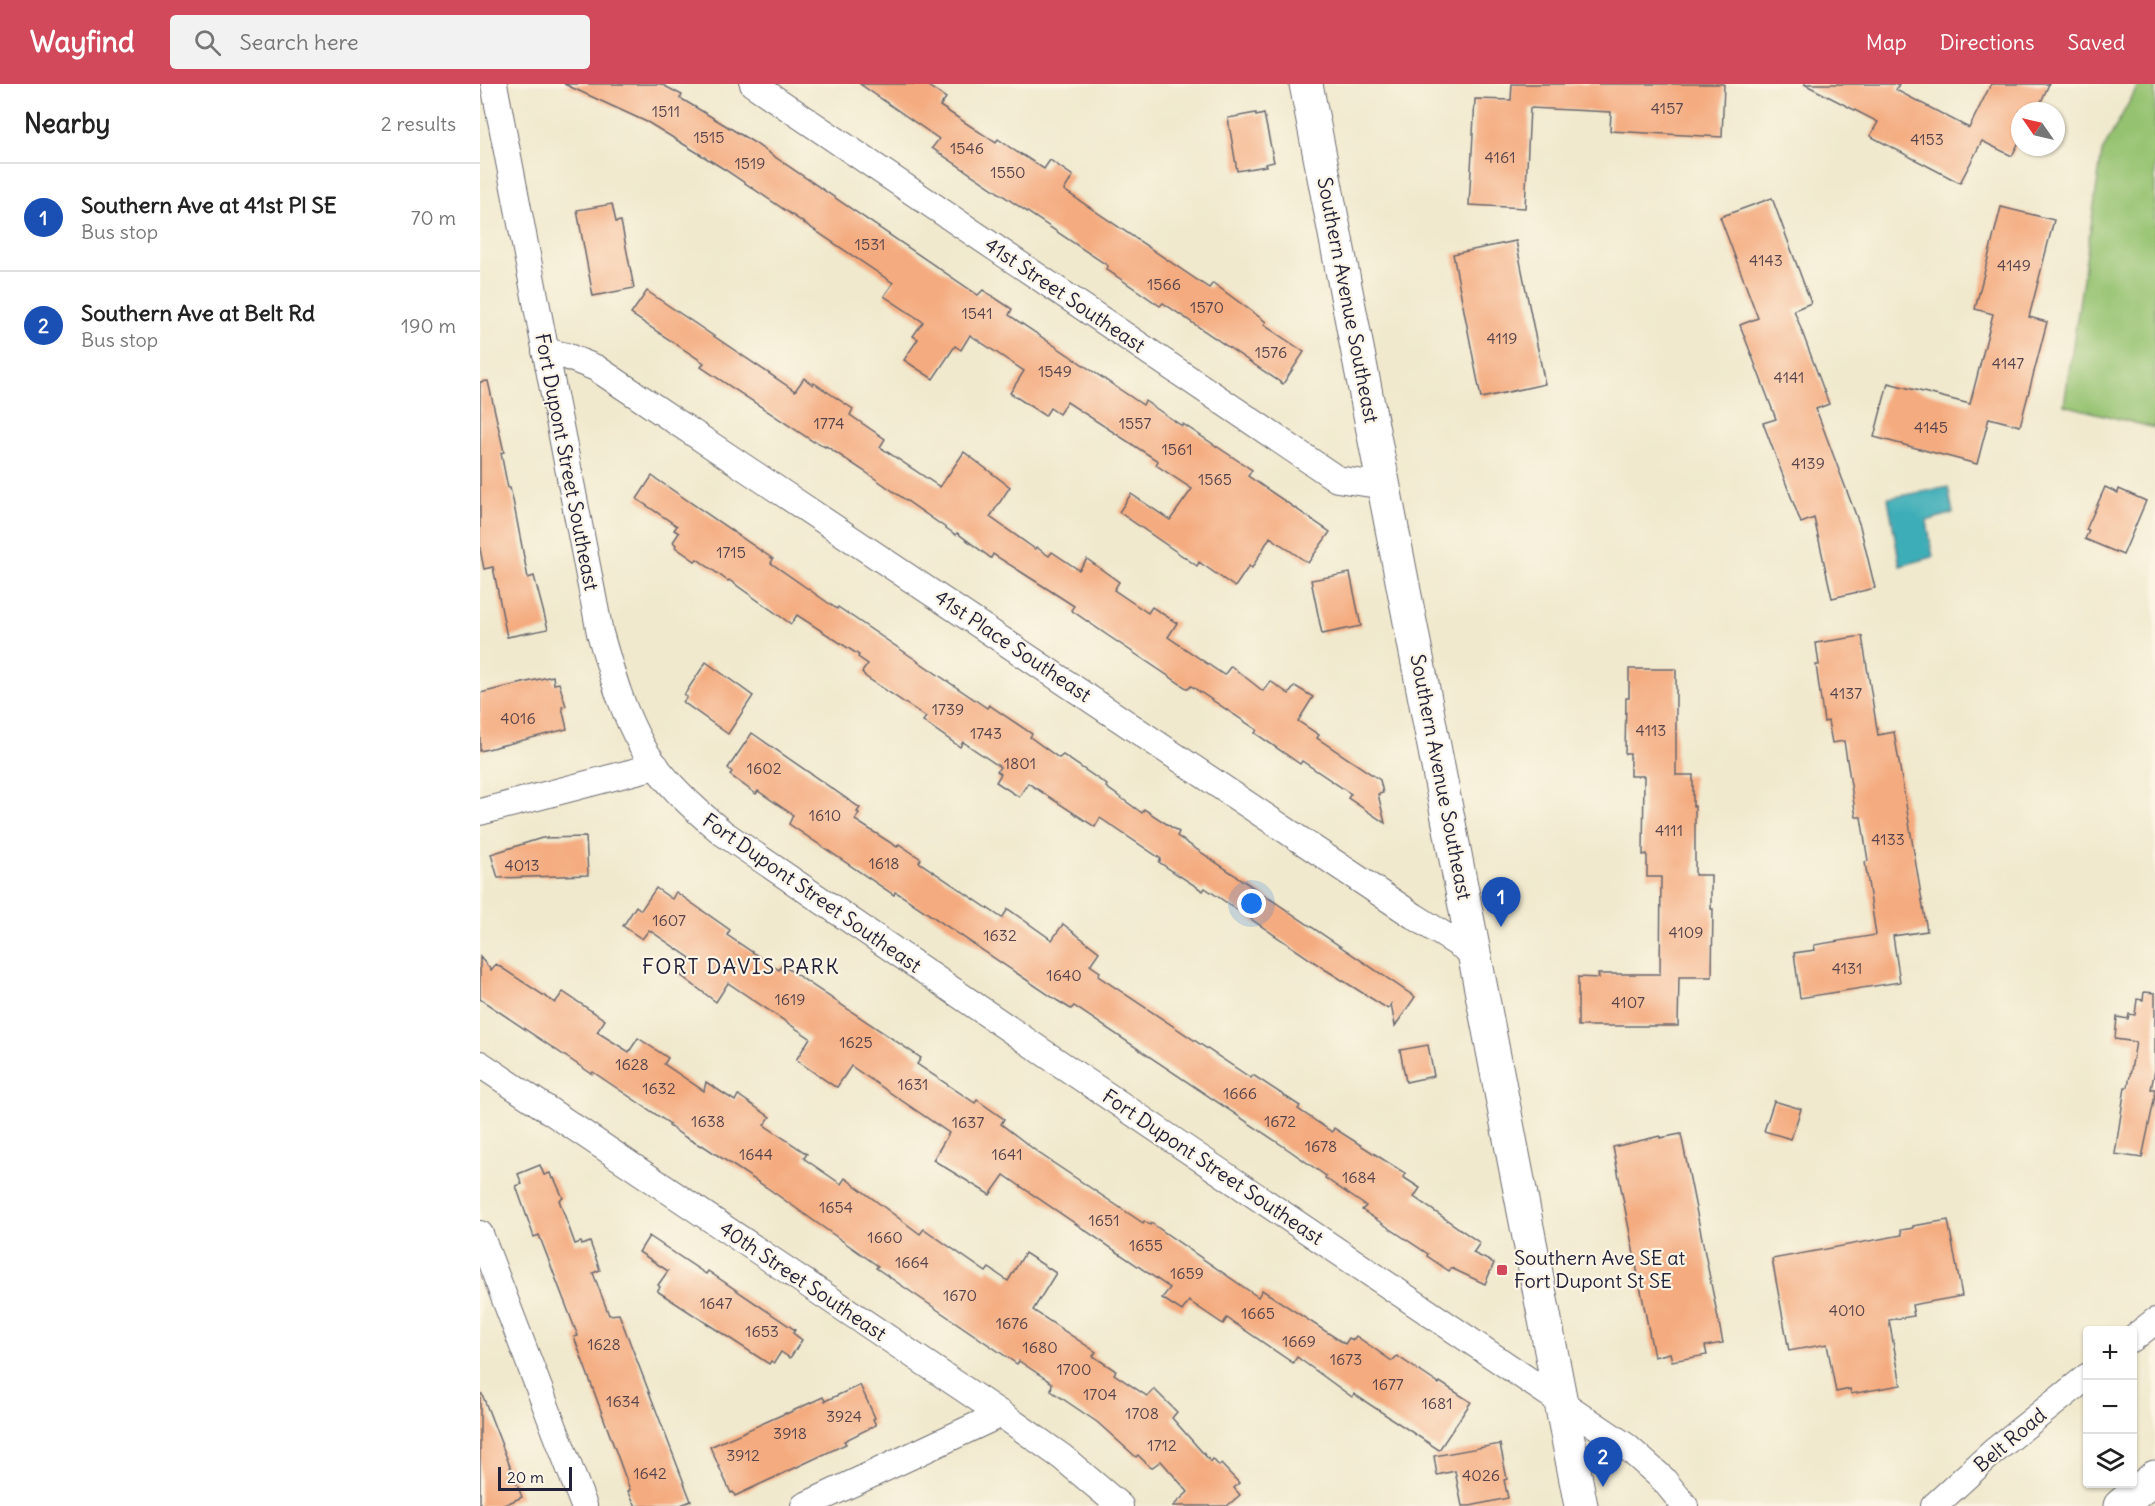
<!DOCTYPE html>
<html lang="en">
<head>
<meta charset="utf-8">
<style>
	body { margin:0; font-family:Delius,sans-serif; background:#f2f2f2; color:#222 }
	.controls { position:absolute; right:18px; bottom:18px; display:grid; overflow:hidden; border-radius:6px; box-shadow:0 2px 4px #0004 }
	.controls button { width:54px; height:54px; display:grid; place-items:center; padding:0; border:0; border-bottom:2px solid #e0e0e0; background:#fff; color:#222; font:30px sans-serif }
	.compass { position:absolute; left:1531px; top:18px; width:54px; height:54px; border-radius:50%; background:#fff; box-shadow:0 2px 4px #0004; rotate:304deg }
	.scale { position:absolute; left:18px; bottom:15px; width:74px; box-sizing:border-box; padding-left:6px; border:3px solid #22223b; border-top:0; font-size:16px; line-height:21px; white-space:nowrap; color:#22223b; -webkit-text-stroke:4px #fcf5e5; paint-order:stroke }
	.you { position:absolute; left:772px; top:820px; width:21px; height:21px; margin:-15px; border:4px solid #fff; border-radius:50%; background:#1a73e8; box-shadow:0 0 0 9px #1a73e833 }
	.badge { display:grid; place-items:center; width:39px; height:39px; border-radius:50%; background:#d1495b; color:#fff; font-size:20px; font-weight:700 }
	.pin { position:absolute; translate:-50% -50px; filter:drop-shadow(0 2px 3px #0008) }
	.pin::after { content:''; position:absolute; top:32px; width:21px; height:18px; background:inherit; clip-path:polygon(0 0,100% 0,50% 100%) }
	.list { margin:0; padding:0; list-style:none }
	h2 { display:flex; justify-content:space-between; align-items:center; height:78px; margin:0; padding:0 24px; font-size:26px }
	h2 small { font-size:20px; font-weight:400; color:#767676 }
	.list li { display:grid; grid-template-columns:39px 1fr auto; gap:18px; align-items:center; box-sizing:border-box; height:108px; padding:0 24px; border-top:2px solid #e0e0e0 }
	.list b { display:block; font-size:22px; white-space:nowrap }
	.list p { margin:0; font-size:20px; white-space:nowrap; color:#767676 }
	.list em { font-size:20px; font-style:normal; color:#767676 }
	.icon { flex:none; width:33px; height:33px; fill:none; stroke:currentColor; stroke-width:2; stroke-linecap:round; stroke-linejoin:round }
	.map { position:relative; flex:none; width:1675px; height:1422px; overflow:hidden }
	header { display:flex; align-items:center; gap:36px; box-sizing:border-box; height:84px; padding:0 30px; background:#d1495b; color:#fff }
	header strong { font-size:28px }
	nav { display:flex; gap:33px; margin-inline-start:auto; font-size:21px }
	.search { width:420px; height:54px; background:#f2f2f2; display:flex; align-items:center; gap:15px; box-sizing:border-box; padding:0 21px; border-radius:6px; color:#767676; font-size:22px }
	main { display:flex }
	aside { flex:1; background:#fff }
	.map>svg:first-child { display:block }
</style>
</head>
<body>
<header>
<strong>Wayfind</strong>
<div class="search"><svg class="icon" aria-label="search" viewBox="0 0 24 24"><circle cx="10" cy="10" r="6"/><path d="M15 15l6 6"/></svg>Search here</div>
<nav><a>Map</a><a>Directions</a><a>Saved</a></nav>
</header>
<main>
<aside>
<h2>Nearby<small>2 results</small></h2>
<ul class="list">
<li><span class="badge" style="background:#1a4fb4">1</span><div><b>Southern Ave at 41st Pl SE</b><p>Bus stop</p></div><em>70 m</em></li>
<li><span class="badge" style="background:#1a4fb4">2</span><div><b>Southern Ave at Belt Rd</b><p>Bus stop</p></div><em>190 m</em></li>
</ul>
</aside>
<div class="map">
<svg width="1675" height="1422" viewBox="0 0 1675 1422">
	<rect width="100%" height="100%" fill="#fcf5e5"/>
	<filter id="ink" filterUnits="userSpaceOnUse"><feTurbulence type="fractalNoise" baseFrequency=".0167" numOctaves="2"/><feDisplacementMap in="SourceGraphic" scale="12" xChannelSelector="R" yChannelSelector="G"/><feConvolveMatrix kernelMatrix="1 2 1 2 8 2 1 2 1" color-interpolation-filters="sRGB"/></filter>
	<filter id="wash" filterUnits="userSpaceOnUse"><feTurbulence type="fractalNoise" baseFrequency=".008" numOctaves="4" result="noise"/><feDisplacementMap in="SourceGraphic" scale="24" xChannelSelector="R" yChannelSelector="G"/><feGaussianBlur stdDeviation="1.35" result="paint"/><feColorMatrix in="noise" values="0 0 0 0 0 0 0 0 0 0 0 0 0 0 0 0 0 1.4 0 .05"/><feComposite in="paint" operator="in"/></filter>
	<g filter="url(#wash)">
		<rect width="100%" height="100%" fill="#f0e9cd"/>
		<!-- green -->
		<path fill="#94c270" stroke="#5b7256" stroke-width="1.5" d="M 1659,0 L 1675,0 L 1675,344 L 1584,321 L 1622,68 Z"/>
		<!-- water -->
		<path fill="#3cadb7" stroke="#2f6879" stroke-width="1.5" d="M 1468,403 L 1473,429 L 1447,437 L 1453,473 L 1420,482 L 1408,414 Z"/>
		<g id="blocks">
			<!-- building -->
			<g fill="#f4ab7f">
				<path d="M 84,0 L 181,0 L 202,11 L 200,14 L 273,58 L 498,211 L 503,206 L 532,225 L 529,231 L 663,321 L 665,317 L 702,342 L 703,340 L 772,386 L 768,392 L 850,448 L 828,479 L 790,453 L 772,484 L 769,482 L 755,503 L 719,478 L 717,482 L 639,428 L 651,410 L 690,436 L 712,405 L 676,381 L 678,377 L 587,318 L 579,330 L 570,324 L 565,332 L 530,309 L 544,287 L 490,251 L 481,266 L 475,262 L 453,295 L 424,276 L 438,255 L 433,252 L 443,238 L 404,212 L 413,199 L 244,85 L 169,39 Z"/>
				<path d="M 380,0 L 445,0 L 466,14 L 460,22 L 516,59 L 518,55 L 541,71 L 541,70 L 564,85 L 570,76 L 593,92 L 584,106 L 729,204 L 733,199 L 786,238 L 784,241 L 824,268 L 803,300 L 683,219 L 680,222 L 626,185 L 628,182 L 452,64 L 459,55 Z"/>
				<path d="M 1032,0 L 1244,0 L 1242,53 L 1130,47 L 1131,28 L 1050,24 L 1045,124 L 989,121 L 995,15 L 1031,16 Z"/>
				<path d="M 1324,0 L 1419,0 L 1416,6 L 1489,44 L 1511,0 L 1569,0 L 1557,27 L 1540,27 L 1540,56 L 1532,72 L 1502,57 L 1480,99 L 1390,52 L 1398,38 Z"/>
				<path d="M 776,29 L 776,32 L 784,30 L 794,78 L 785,80 L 786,82 L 757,87 L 748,34 Z"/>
				<path d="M 1292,114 L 1331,219 L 1314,226 L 1349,320 L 1336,325 L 1380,442 L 1395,504 L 1352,514 L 1334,434 L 1321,439 L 1283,339 L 1296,335 L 1260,241 L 1278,234 L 1240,133 Z"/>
				<path d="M 132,120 L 136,138 L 141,137 L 154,204 L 113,212 L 97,126 Z"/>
				<path d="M 1521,123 L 1574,136 L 1549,233 L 1567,238 L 1540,342 L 1509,334 L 1497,380 L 1394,353 L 1408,299 L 1490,320 L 1513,230 L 1495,225 Z"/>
				<path d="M 1036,157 L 1065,300 L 1001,314 L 973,170 Z"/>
				<path d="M 167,207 L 315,307 L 324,294 L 333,301 L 334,299 L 373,325 L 370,331 L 405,355 L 400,363 L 460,403 L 484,368 L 530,403 L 510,433 L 555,465 L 556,463 L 569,472 L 572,468 L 599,486 L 607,475 L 639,498 L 634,506 L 668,529 L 672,523 L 697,539 L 688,553 L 744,591 L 751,582 L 783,607 L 790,597 L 809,610 L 815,602 L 833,613 L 818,637 L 839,651 L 837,654 L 900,696 L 903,709 L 898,710 L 905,739 L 868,714 L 871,710 L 822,677 L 820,680 L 775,649 L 777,646 L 711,602 L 708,605 L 627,551 L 591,526 L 594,522 L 563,502 L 513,470 L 511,474 L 477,449 L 476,451 L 384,387 L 346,362 L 345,363 L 335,357 L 334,358 L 221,283 L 224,279 L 151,230 Z"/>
				<path d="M 8,297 L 24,368 L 21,369 L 28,404 L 30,404 L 33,416 L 48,494 L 54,492 L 68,545 L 27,553 L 13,483 L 4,485 L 0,465 L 0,298 Z"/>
				<path d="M 172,392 L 293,475 L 291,479 L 357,525 L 358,523 L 507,624 L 509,621 L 552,650 L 550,653 L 579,674 L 583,671 L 627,701 L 626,703 L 662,729 L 664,725 L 699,748 L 697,752 L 935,913 L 915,942 L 911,920 L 908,925 L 846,886 L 725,804 L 723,807 L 695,789 L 679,778 L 681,775 L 620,734 L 615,743 L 548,699 L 539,713 L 516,698 L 521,690 L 517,687 L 520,683 L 483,658 L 480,663 L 443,637 L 446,633 L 386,593 L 382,588 L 388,580 L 378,573 L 379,571 L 317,531 L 311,540 L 249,496 L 248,497 L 217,475 L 215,477 L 195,463 L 196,461 L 193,458 L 199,449 L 194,446 L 197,442 L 157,415 Z"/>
				<path d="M 1625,403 L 1638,409 L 1639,405 L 1666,417 L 1643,471 L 1605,455 L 1609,447 L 1606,446 Z"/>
				<path d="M 870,489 L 881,542 L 842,550 L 831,496 Z"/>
				<path d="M 1382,552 L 1398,651 L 1414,648 L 1447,847 L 1413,852 L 1420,898 L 1320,914 L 1314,869 L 1335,866 L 1334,861 L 1396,851 L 1385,778 L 1388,777 L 1381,733 L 1376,733 L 1364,657 L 1352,659 L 1348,637 L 1344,638 L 1336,581 L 1339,581 L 1336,559 Z"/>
				<path d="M 226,578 L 273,612 L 248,650 L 203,618 L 207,613 L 204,611 Z"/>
				<path d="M 1149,585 L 1196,585 L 1196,691 L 1213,691 L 1213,722 L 1215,722 L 1215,791 L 1231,791 L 1231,825 L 1233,825 L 1232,893 L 1199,893 L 1198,942 L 1098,942 L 1098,893 L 1119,894 L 1118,890 L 1180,890 L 1181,793 L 1167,793 L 1167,770 L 1163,771 L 1164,692 L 1150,692 L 1150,670 L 1145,670 L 1146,614 L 1149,614 Z"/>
				<path d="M 73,592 L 74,600 L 79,599 L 86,622 L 82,623 L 87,645 L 0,667 L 0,609 Z"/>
				<path d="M 272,649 L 380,724 L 377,728 L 379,729 L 375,736 L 417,763 L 419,760 L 441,775 L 439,778 L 522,834 L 528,825 L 572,856 L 583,840 L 619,868 L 610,881 L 620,888 L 618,892 L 771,994 L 773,991 L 820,1022 L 818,1025 L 852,1048 L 854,1044 L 926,1090 L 923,1093 L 940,1104 L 934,1113 L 1000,1159 L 993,1169 L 1014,1179 L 1005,1200 L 971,1184 L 969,1187 L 947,1172 L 948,1170 L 882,1126 L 886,1122 L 845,1094 L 846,1092 L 806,1064 L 594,922 L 591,925 L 578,917 L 419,810 L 415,808 L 414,811 L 309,740 L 313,731 L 278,707 L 276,710 L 250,691 L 252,688 L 248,684 Z"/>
				<path d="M 106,753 L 108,791 L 18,794 L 11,770 L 62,754 Z"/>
				<path d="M 176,804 L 192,815 L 196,808 L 250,846 L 247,851 L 299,886 L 302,881 L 441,974 L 437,980 L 495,1019 L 497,1016 L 524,1035 L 521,1040 L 560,1070 L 663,1139 L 664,1137 L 670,1141 L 671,1139 L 778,1213 L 782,1206 L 865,1260 L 869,1254 L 873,1256 L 876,1252 L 912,1277 L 917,1272 L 959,1300 L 960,1298 L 991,1318 L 959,1366 L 874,1310 L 872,1313 L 817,1273 L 813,1279 L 747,1234 L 743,1240 L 709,1217 L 702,1227 L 682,1214 L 690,1204 L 524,1091 L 510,1111 L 453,1076 L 469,1049 L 371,982 L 357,1003 L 354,1002 L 316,976 L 330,954 L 248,899 L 236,918 L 199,890 L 210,874 L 169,846 L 162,855 L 143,842 L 156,822 L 161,826 Z"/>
				<path d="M 0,873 L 11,886 L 16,880 L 75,919 L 83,908 L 125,936 L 117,948 L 149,968 L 158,954 L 188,974 L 184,980 L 224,1007 L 226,998 L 255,1017 L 258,1011 L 290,1033 L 284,1041 L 327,1070 L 324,1074 L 326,1076 L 361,1100 L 365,1094 L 440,1150 L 444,1145 L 506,1188 L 509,1184 L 528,1197 L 545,1169 L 576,1189 L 553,1226 L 616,1268 L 613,1272 L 636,1287 L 634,1290 L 667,1312 L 674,1305 L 697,1328 L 692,1334 L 731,1378 L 733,1375 L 739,1382 L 741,1380 L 759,1399 L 754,1404 L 760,1411 L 747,1422 L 693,1422 L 708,1408 L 681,1377 L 671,1384 L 658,1371 L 656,1373 L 617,1338 L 571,1307 L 572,1299 L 539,1277 L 537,1280 L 396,1184 L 398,1182 L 286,1103 L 222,1061 L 221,1062 L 205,1053 L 189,1042 L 190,1040 L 113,988 L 112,990 L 0,915 Z"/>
				<path d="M 1664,908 L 1675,909 L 1675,986 L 1671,1005 L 1675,1005 L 1675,1012 L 1662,1074 L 1635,1070 L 1645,1003 L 1648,1003 L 1656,958 L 1635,955 L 1637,933 L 1648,935 L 1649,930 L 1655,931 L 1657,915 L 1663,916 Z"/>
				<path d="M 948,961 L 954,992 L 926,998 L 920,966 Z"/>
				<path d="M 1294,1017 L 1321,1025 L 1311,1055 L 1284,1047 Z"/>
				<path d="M 1201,1050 L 1243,1259 L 1225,1262 L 1227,1271 L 1192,1277 L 1190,1269 L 1174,1273 L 1133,1063 L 1180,1052 L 1180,1054 Z"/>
				<path d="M 60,1081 L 64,1091 L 70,1089 L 72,1095 L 74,1094 L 83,1114 L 79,1116 L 95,1160 L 101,1158 L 102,1161 L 110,1158 L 120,1186 L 113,1189 L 129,1231 L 139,1230 L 211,1417 L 198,1422 L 156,1422 L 148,1407 L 150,1406 L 94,1253 L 98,1252 L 94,1242 L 59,1151 L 54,1153 L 36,1102 L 42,1100 L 38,1090 Z"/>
				<path d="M 1468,1136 L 1482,1212 L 1432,1221 L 1434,1232 L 1409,1236 L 1421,1301 L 1371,1310 L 1370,1305 L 1356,1308 L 1347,1260 L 1309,1267 L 1292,1175 L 1422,1151 L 1421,1146 L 1433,1144 L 1433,1142 Z"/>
				<path d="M 169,1152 L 226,1190 L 228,1187 L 315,1246 L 313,1249 L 322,1256 L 310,1274 L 301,1268 L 294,1279 L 291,1277 L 289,1280 L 177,1207 L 180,1203 L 178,1201 L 188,1187 L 159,1168 Z"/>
				<path d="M 380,1301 L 395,1334 L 393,1335 L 396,1341 L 364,1357 L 366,1360 L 300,1391 L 255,1412 L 253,1408 L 251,1409 L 230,1363 L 306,1329 L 306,1330 L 343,1313 L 345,1317 Z"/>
				<path d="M 0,1310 L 2,1310 L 42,1413 L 22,1422 L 0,1422 Z"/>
				<path d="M 1020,1360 L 1027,1395 L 1024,1396 L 1028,1414 L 990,1422 L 982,1422 L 975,1387 L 957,1391 L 954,1372 Z"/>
			</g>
		</g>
	</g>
	<g filter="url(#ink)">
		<use href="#blocks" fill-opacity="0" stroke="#6a686e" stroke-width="1.5"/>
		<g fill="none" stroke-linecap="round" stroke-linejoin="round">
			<!-- street casing -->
			<g stroke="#6a686e" stroke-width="28">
				<g id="street">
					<path d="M 14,0 L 120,549 C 131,587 142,627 162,662 C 182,696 213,724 243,749 L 554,962 L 1146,1362 L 1183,1395 L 1205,1422"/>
					<path d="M 273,0 L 857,395 L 905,402"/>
					<path d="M 65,267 L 86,272 L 116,284 L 934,832 L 994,870"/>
					<path d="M 0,728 L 176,682"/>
					<path d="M 0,980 L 521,1330 L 582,1373 L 640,1422"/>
					<path d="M 0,1150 L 104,1422"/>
					<path d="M 1652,1255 L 1675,1237"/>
					<path d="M 324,1422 L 521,1330"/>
					<path d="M 1454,1422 L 1513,1368 L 1608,1292"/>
				</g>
			</g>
			<!-- secondary casing -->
			<g stroke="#6a686e" stroke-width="35">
				<path id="secondary" d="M 826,0 L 1101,1422"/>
			</g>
			<!-- highway casing -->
			<g stroke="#6a686e" stroke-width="35">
				<path id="highway" d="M 1640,1422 L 1675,1393"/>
			</g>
			<!-- street -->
			<use href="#street" stroke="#fff" stroke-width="26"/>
			<!-- secondary -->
			<use href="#secondary" stroke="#fff" stroke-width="33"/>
			<!-- highway -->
			<use href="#highway" stroke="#fff" stroke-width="33"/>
		</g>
	</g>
	<!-- markers -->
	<rect fill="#d1495b" stroke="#fcf5e5" stroke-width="2" x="1016" y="1180" width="12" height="12" rx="3"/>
	<g text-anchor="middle" stroke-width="4.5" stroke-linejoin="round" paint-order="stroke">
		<!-- number labels -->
		<g font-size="16" fill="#56444c">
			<text x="1187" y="30">4157</text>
			<text x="186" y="33">1511</text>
			<text x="229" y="59">1515</text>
			<text x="1447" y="61">4153</text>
			<text x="487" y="70">1546</text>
			<text x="1020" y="79">4161</text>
			<text x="270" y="85">1519</text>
			<text x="528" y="94">1550</text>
			<text x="390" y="166">1531</text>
			<text x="1286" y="182">4143</text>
			<text x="1534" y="187">4149</text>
			<text x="684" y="206">1566</text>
			<text x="727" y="229">1570</text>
			<text x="497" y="235">1541</text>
			<text x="1022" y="260">4119</text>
			<text x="791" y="274">1576</text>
			<text x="1528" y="285">4147</text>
			<text x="575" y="293">1549</text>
			<text x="1309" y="299">4141</text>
			<text x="349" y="345">1774</text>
			<text x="655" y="345">1557</text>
			<text x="1451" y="349">4145</text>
			<text x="697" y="371">1561</text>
			<text x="1328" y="385">4139</text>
			<text x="735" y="401">1565</text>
			<text x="251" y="474">1715</text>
			<text x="1366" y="615">4137</text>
			<text x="468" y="631">1739</text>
			<text x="38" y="640">4016</text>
			<text x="1171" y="652">4113</text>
			<text x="506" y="655">1743</text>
			<text x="540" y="685">1801</text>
			<text x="284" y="690">1602</text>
			<text x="345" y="737">1610</text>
			<text x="1189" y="752">4111</text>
			<text x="1408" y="761">4133</text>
			<text x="404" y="785">1618</text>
			<text x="42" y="787">4013</text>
			<text x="189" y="842">1607</text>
			<text x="1206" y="854">4109</text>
			<text x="520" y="857">1632</text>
			<text x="1367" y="890">4131</text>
			<text x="584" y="897">1640</text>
			<text x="310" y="921">1619</text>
			<text x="1148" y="924">4107</text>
			<text x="376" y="964">1625</text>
			<text x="152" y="986">1628</text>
			<text x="433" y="1006">1631</text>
			<text x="179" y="1010">1632</text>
			<text x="760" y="1015">1666</text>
			<text x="228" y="1043">1638</text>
			<text x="800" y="1043">1672</text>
			<text x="488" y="1044">1637</text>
			<text x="841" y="1068">1678</text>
			<text x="276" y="1076">1644</text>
			<text x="527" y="1076">1641</text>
			<text x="879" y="1099">1684</text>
			<text x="356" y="1129">1654</text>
			<text x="624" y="1142">1651</text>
			<text x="405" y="1159">1660</text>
			<text x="666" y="1167">1655</text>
			<text x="432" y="1184">1664</text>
			<text x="707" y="1195">1659</text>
			<text x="480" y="1217">1670</text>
			<text x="236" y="1225">1647</text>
			<text x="1367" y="1232">4010</text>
			<text x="778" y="1235">1665</text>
			<text x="532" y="1245">1676</text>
			<text x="282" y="1253">1653</text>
			<text x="819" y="1263">1669</text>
			<text x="124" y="1266">1628</text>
			<text x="560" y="1269">1680</text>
			<text x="866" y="1281">1673</text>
			<text x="594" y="1291">1700</text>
			<text x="908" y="1306">1677</text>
			<text x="620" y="1316">1704</text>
			<text x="143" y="1323">1634</text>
			<text x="957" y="1325">1681</text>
			<text x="662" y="1335">1708</text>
			<text x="364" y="1338">3924</text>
			<text x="310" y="1355">3918</text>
			<text x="682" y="1367">1712</text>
			<text x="263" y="1377">3912</text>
			<text x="170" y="1395">1642</text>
			<text x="1001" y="1397">4026</text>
		</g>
		<!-- street labels -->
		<g font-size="20" fill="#22223b" stroke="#fcf5e5">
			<text transform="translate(585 211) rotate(34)" y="7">41st Street Southeast</text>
			<text transform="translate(868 216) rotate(79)" y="7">Southern Avenue Southeast</text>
			<text transform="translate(87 378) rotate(79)" y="7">Fort Dupont Street Southeast</text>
			<text transform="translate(533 562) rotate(34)" y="7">41st Place Southeast</text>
			<text transform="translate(961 693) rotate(79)" y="7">Southern Avenue Southeast</text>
			<text transform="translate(332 809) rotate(35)" y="7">Fort Dupont Street Southeast</text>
			<text transform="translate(733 1083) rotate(34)" y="7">Fort Dupont Street Southeast</text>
			<text transform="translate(323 1197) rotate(34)" y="7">40th Street Southeast</text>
			<text transform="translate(1530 1356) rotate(-40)" y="7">Belt Road</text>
		</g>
		<!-- poi labels -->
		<g font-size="20" fill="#22223b" stroke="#fcf5e5" text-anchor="start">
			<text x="1034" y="1181">Southern Ave SE at<tspan x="1034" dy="23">Fort Dupont St SE</tspan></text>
		</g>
		<!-- neighbourhood labels -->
		<g font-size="21" letter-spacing="1.5" fill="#22223b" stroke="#fcf5e5">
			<text x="261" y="890">FORT DAVIS PARK</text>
		</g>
	</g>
</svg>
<div class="controls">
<button>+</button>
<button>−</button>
<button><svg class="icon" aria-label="layers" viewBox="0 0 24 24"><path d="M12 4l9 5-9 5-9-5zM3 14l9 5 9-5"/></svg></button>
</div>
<svg class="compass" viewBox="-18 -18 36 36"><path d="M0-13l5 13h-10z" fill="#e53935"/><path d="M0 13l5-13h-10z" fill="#767676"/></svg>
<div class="scale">20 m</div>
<div class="you"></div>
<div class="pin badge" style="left:1021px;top:843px;background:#1a4fb4">1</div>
<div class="pin badge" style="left:1123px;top:1403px;background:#1a4fb4">2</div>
</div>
</main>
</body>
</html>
